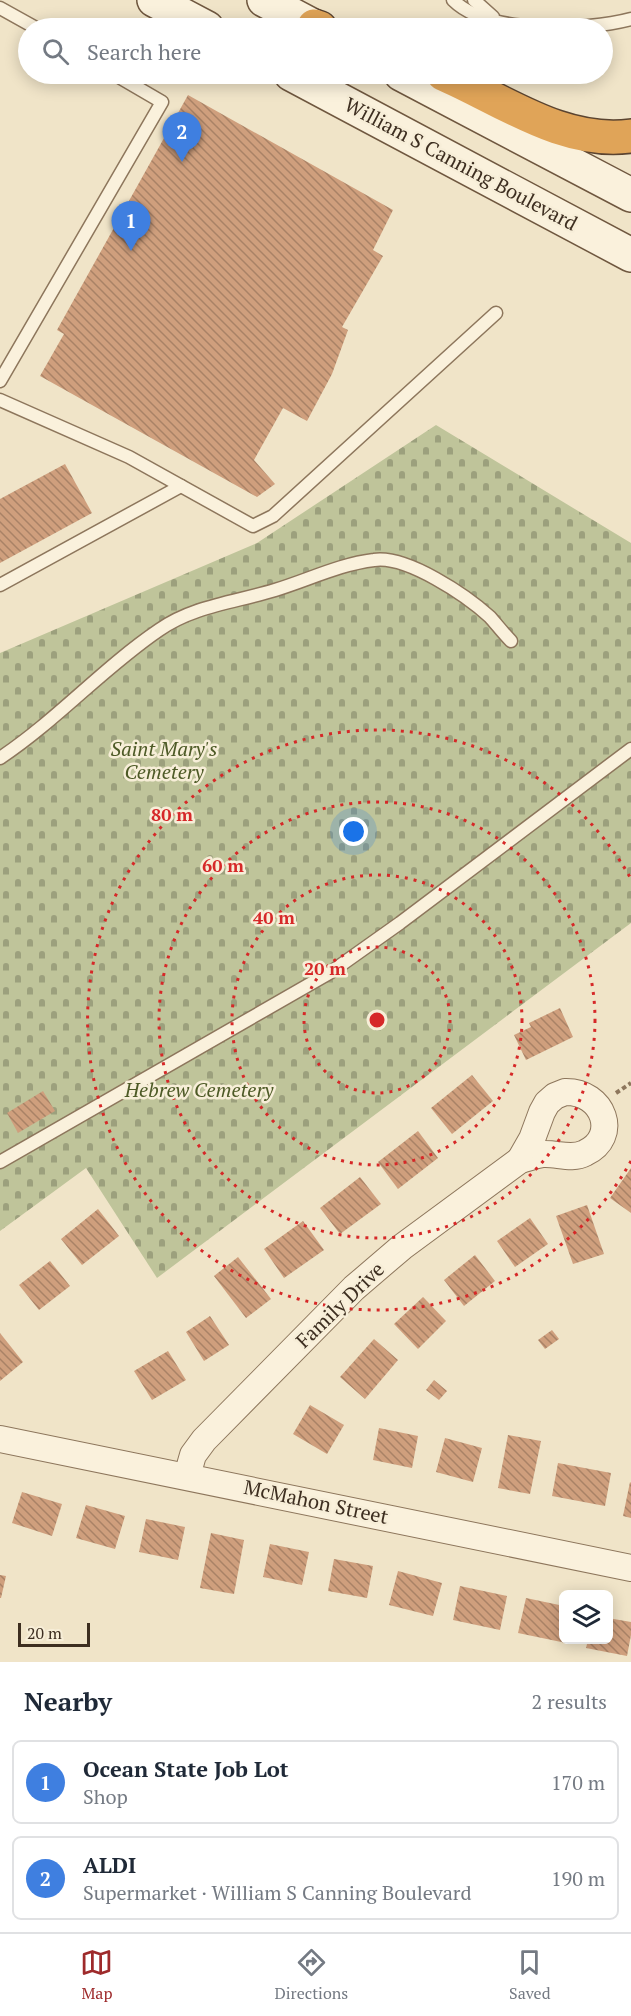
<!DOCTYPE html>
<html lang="en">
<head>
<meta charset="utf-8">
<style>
	body { margin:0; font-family:"PT Serif",serif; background:#f6f6f7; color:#1f2937 }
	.controls { position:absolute; right:18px; bottom:18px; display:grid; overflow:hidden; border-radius:9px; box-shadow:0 3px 15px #0003 }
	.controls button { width:54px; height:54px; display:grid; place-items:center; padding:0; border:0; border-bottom:2px solid #e0e1e3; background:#fff; color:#1f2937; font:30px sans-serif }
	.scale { position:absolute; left:18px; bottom:15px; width:72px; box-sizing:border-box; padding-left:6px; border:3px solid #3d2e20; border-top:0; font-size:16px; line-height:21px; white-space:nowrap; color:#3d2e20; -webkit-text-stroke:4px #f7eed8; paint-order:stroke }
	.you { position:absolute; left:354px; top:832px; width:21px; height:21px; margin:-15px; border:4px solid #fff; border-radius:50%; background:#1a73e8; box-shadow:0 0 0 9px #1a73e833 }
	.badge { display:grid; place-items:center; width:39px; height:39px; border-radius:50%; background:#9e2a2b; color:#fff; font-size:20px; font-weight:700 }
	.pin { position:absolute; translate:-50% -50px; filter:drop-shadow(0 2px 3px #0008) }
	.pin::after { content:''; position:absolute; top:32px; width:21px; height:18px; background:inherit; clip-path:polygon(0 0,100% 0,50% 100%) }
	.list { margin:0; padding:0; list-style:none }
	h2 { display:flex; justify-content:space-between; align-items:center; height:78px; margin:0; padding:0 24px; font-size:26px }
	h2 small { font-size:20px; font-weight:400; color:#747a83 }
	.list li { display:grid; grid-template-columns:39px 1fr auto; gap:18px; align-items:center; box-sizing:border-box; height:84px; margin:0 12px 12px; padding:0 12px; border:2px solid #e0e1e3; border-radius:9px }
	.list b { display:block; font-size:22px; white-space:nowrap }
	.list p { margin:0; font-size:20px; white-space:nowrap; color:#747a83 }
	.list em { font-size:20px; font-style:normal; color:#747a83 }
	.icon { flex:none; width:33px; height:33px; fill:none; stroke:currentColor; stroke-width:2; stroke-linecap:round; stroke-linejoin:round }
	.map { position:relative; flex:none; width:631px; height:1662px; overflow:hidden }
	.search { position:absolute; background:#fff; box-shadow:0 3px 15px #0003; left:18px; right:18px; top:18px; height:66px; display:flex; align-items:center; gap:15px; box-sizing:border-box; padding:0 21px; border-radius:33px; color:#747a83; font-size:22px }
	.sheet { height:270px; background:#fff }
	nav { display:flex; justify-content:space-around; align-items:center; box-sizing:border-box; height:84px; border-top:2px solid #e0e1e3; background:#fff; font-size:16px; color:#747a83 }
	nav a { display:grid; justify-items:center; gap:3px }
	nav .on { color:#9e2a2b }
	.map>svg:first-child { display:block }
</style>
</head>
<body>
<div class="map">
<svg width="631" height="1662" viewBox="0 0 631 1662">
	<defs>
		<pattern id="cemetery-stones" width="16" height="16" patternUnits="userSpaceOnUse" patternTransform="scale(1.5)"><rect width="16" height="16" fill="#bfc49a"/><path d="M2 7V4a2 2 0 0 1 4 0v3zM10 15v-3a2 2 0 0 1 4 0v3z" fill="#9ca07d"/></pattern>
		<pattern id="building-back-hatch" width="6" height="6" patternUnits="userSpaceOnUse" patternTransform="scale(1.5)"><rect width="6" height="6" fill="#cf9f7d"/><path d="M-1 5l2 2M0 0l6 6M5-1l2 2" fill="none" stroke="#a98266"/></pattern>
	</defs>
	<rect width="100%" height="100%" fill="#f0e4c8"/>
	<!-- cemetery -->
	<path fill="url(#cemetery-stones)" d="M 436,425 L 631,543 L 631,923 L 157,1278 L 86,1168 L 0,1231 L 0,653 L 257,543 Z"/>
	<!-- building -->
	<g fill="url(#building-back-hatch)">
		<path d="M 188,95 L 393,210 L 373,250 L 383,256 L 342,327 L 348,330 L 332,374 L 307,421 L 283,408 L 254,460 L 275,484 L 257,497 L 40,376 L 64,334 L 57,330 Z"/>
		<path d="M 65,464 L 92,513 L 0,563 L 0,499 Z"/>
		<path d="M 560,1008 L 573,1037 L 526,1060 L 514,1035 L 531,1027 L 529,1023 Z"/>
		<path d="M 472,1075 L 493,1101 L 452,1134 L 431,1108 Z"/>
		<path d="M 43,1091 L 55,1111 L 18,1133 L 7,1113 Z"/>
		<path d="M 418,1131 L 438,1158 L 398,1189 L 378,1162 Z"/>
		<path d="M 631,1168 L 631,1213 L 610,1198 Z"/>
		<path d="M 360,1177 L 381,1204 L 340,1234 L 320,1208 Z"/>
		<path d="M 587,1205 L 604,1254 L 573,1264 L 556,1216 Z"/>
		<path d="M 98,1209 L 119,1236 L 82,1265 L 61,1239 Z"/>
		<path d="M 530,1218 L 548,1244 L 515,1267 L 497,1241 Z"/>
		<path d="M 303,1221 L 324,1250 L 284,1278 L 264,1249 Z"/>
		<path d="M 475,1255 L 495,1281 L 464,1306 L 444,1280 Z"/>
		<path d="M 238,1257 L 271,1299 L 246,1318 L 214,1276 Z"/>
		<path d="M 50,1261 L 70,1286 L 39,1310 L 19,1285 Z"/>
		<path d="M 423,1297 L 446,1321 L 418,1349 L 394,1324 Z"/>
		<path d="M 210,1316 L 229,1345 L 204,1361 L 186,1332 Z"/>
		<path d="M 552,1330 L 559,1339 L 545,1349 L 538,1340 Z"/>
		<path d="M 0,1333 L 23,1362 L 0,1381 Z"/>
		<path d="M 374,1339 L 398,1360 L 365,1399 L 340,1377 Z"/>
		<path d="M 168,1351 L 186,1380 L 152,1400 L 134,1371 Z"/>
		<path d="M 434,1380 L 447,1391 L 439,1400 L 426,1390 Z"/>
		<path d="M 310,1405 L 344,1425 L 327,1454 L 293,1434 Z"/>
		<path d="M 379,1428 L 418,1436 L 412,1468 L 373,1460 Z"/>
		<path d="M 508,1435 L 541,1441 L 530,1494 L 498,1488 Z"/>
		<path d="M 445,1438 L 482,1448 L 473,1482 L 436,1472 Z"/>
		<path d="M 558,1463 L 611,1473 L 605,1506 L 552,1496 Z"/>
		<path d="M 630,1482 L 631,1483 L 631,1518 L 623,1516 Z"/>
		<path d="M 22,1492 L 62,1504 L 52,1536 L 12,1523 Z"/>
		<path d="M 86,1505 L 125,1516 L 115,1549 L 76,1538 Z"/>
		<path d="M 146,1519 L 185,1527 L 178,1560 L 139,1552 Z"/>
		<path d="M 211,1533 L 244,1540 L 234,1594 L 200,1588 Z"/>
		<path d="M 270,1544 L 309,1552 L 302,1585 L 263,1577 Z"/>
		<path d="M 334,1559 L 373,1566 L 367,1598 L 328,1591 Z"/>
		<path d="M 398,1571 L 442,1583 L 433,1616 L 389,1605 Z"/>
		<path d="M 0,1575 L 6,1576 L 1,1598 L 0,1598 Z"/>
		<path d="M 460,1586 L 507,1596 L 500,1630 L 453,1620 Z"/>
		<path d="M 526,1598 L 564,1606 L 564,1640 L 566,1640 L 566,1643 L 518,1633 Z"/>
		<path d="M 608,1618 L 631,1622 L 631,1635 L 627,1656 L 586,1648 L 588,1640 L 608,1640 Z"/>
	</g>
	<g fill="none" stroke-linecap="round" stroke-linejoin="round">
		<!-- service casing -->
		<g stroke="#8d765c" stroke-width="15">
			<g id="service">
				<path d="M 453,0 C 488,35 586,31 631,19"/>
				<path d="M 474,0 L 493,17"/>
				<path d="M 0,8 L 36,28"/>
				<path d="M 0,381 L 162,102 L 114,74"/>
				<path d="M 0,400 L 129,457 L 253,526 L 273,516 L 496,313"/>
				<path d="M 0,585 L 181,486"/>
				<path d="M 0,758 C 57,720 103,668 159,630 C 193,606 236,602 275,590 C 308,580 340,564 374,560 C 407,555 467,596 490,617 C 497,625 504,634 511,641"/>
				<path d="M 0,1162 L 331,972 L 400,923 L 631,749"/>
			</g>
		</g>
		<!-- minor casing -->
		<g stroke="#8d765c" stroke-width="28">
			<g id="minor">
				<path d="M 565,1092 C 604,1091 620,1137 585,1153 C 572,1160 557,1153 543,1154 C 536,1155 528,1158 520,1160 L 532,1139 L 542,1112 L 547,1103 L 555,1096 Z"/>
				<path d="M 0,1439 L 631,1568"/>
				<path d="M 187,1476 L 193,1455 L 204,1440 L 354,1288 L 402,1247 L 520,1160"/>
			</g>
		</g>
		<!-- secondary casing -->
		<g stroke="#6f573f" stroke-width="36">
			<g id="secondary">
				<path d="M 154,0 L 207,28"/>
				<path d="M 264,0 L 317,28"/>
				<path d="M 291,74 L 631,255"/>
				<path d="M 401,74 L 631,195"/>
			</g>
		</g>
		<!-- motorway casing -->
		<g stroke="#5b4430" stroke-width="36">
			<g id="motorway">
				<path d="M 314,26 L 320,28"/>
				<path d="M 443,74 C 503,100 562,145 631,136"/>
			</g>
		</g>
		<!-- path -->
		<path stroke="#8d765c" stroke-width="4" stroke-dasharray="4.5 3" stroke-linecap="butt" d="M 616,1093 L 631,1083"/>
		<!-- service -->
		<use href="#service" stroke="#faf1dc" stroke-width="12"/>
		<!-- minor -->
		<use href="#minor" stroke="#faf1dc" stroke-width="26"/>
		<!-- secondary -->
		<use href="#secondary" stroke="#faf1dc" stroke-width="33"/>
		<!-- motorway -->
		<use href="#motorway" stroke="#e0a458" stroke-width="33"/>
	</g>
	<!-- distance rings -->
	<g fill="none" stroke="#d62828" stroke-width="3" stroke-dasharray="3 6">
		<circle cx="377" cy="1020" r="73"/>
		<circle cx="377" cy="1020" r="145"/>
		<circle cx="377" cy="1020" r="218"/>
		<path d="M631 1161A290 290 0 1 1 631 879"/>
	</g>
	<g text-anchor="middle" stroke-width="5" stroke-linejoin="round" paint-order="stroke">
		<!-- street labels -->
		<g font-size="20" fill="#3d2e20" stroke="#f7eed8">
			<text transform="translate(461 164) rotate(28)" y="7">William S Canning Boulevard</text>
			<text transform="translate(340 1305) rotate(-44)" y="7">Family Drive</text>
			<text transform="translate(316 1502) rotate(12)" y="7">McMahon Street</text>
		</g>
		<!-- park labels -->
		<g font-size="20" font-style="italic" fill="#4d5a26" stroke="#f7eed8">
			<text x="164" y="756">Saint Mary's<tspan x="164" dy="23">Cemetery</tspan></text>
			<text x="199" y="1097">Hebrew Cemetery</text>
		</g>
	</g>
	<circle cx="377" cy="1020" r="9" fill="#d62828" stroke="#f7eed8" stroke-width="3"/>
	<g font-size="18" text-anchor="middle" font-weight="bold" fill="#d62828" stroke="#f7eed8" stroke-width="5" stroke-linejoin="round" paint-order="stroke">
		<text x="172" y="821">80 m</text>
		<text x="223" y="872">60 m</text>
		<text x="274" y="924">40 m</text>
		<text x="325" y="975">20 m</text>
	</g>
</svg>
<div class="controls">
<button><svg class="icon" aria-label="layers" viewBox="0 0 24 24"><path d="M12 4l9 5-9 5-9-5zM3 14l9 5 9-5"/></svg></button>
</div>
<div class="scale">20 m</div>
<div class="you"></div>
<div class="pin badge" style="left:131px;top:251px;background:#3f7fe0">1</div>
<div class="pin badge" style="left:182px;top:162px;background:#3f7fe0">2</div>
<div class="search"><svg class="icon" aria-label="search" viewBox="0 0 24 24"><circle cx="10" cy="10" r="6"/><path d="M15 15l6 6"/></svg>Search here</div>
</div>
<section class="sheet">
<h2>Nearby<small>2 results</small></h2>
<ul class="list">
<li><span class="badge" style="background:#3f7fe0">1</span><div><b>Ocean State Job Lot</b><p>Shop</p></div><em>170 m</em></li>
<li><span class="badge" style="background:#3f7fe0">2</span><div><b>ALDI</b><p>Supermarket · William S Canning Boulevard</p></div><em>190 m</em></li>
</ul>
</section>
<nav>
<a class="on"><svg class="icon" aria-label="map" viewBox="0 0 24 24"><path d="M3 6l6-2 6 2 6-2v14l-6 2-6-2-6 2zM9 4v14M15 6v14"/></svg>Map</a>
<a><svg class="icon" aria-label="directions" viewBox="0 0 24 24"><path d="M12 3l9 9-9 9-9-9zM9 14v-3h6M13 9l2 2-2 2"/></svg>Directions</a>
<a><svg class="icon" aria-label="saved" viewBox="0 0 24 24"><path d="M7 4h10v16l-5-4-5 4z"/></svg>Saved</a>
</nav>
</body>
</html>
